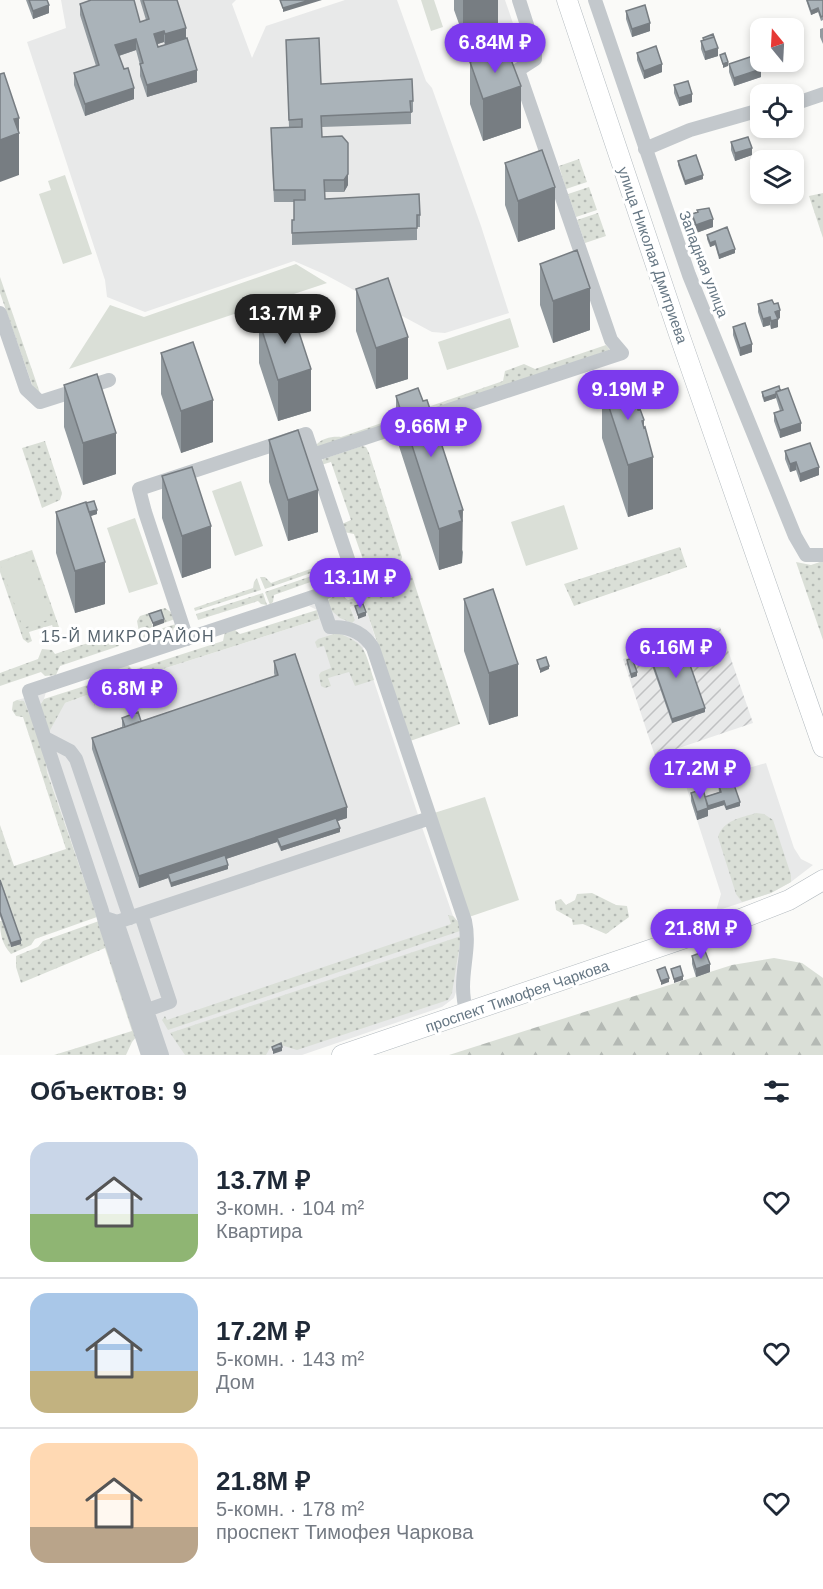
<!DOCTYPE html>
<html lang="ru">
<head>
<meta charset="utf-8">
<style>
  :root { --surface:#fff; --page:#f6f6f7; --text:#1f2937; --muted:#747a83; --line:#e0e1e3; --accent:#7c3aed }
  body { margin:0; font-family:Arial,sans-serif; background:var(--page); color:var(--text); height:100vh; display:flex; flex-direction:column; font-size:22px; white-space:nowrap }
  * { box-sizing:border-box; margin:0 }
  p { font-size:20px; color:var(--muted) }
  .icon { flex:none; width:33px; height:33px; fill:none; stroke:currentColor; stroke-width:2; stroke-linecap:round; stroke-linejoin:round }
  .map { position:relative; height:1055px; overflow:hidden }
  .details { display:flex; flex-direction:column; background:var(--surface); flex:1 }
  .details>* { flex:none }
  .needle { width:39px; rotate:342deg }
  .buttons { position:absolute; left:750px; top:18px; display:grid; gap:12px }
  .buttons a { display:grid; place-items:center; width:54px; height:54px; border-radius:12px; background:var(--surface); box-shadow:0 3px 9px #0003; font-size:30px }
  .price { position:absolute; translate:-50% -51px; padding:0 14px; border-radius:21px; background:var(--accent); color:#fff; font-size:20px; line-height:39px; filter:drop-shadow(0 2px 3px #0008) }
  .price::after { content:''; position:absolute; left:50%; top:36px; width:18px; height:14px; margin-left:-9px; background:inherit; clip-path:polygon(0 0,100% 0,50% 100%) }
  .price.active { background:#222; color:#fff }
  ul { padding:0; list-style:none }
  li { display:flex; align-items:center; gap:18px; height:150px; padding:0 30px }
  li+li { border-top:2px solid var(--line) }
  li span { display:grid; place-items:center; flex:none; width:168px; height:120px; border-radius:18px; color:#555 }
  li>.icon { margin-inline-start:auto }
  span .icon { width:72px; height:72px; fill:#fffc; stroke-width:1 }
  li b { font-size:26px }
  h2 { display:flex; justify-content:space-between; align-items:center; height:72px; padding:0 30px; font-size:26px }
  .map>svg:first-child { display:block }
  .built { fill:#e8e9e9 }
  .industrial { fill:url(#industrial-furrows) }
  .grass { fill:url(#grass-dots) }
  .forest { fill:url(#forest-firs) }
  .park { fill:#dadfd7 }
  .lines { fill:none; stroke-linecap:round; stroke-linejoin:round }
  .secondary-casing { stroke:#b3babf; stroke-width:21 }
  .street { stroke:#c3c8cc; stroke-width:14 }
  .secondary { stroke:#fff; stroke-width:20 }
  .wall { fill:#929a9f; fill-rule:evenodd }
  .shaded-wall { fill:#777d82 }
  .building { fill:#aab3b9; stroke:#777d82; stroke-width:1.5 }
  .labels { text-anchor:middle; dominant-baseline:central; stroke-width:6; stroke-linejoin:round; paint-order:stroke }
  .street-label { font-size:15px; fill:#657683; stroke:#fff }
  .neighbourhood-label { font-size:16px; letter-spacing:1.5px; fill:#57646e; stroke:#fff }
</style>
</head>
<body>
<div class="map">
<svg width="823" height="1055" viewBox="0 0 823 1055">
  <defs>
    <pattern id="industrial-furrows" width="10" height="10" patternUnits="userSpaceOnUse" patternTransform="scale(1.5)"><rect width="10" height="10" fill="#e8e9e9"/><path d="M-1 1l2-2M0 10L10 0M9 11l2-2" fill="none" stroke="#c0c1c2"/></pattern>
    <pattern id="grass-dots" width="8" height="8" patternUnits="userSpaceOnUse" patternTransform="scale(1.5)"><rect width="8" height="8" fill="#dadfd7"/><path d="M2 2h.1M6 6h.1" fill="none" stroke="#b4b9b4" stroke-width="1.8" stroke-linecap="round"/></pattern>
    <pattern id="forest-firs" width="22" height="20" patternUnits="userSpaceOnUse" patternTransform="scale(1.5)"><rect width="22" height="20" fill="#dadfd7"/><path d="M5 1l3.5 6h-7zM16 11l3.5 6h-7z" fill="#b4b9b4"/></pattern>
  </defs>
  <rect width="100%" height="100%" fill="#fafaf8"/>
  <path class="built" d="M61,0h175l-4,4 20,54 14,-32 79,-26h52l29,81 6,7 49,138 28,87 -64,20 -13,-1 -108,-58 -30,-13 -149,51 -38,-15 -2,-17 -78,-238 39,-14z
    M490,0h15l11,32 -49,16 -4,-13 35,-12z
    M330,599l-4,8 29,13 -5,-13 14,-4 11,34 -12,11 60,182 30,86 6,7 3,14 -5,52 -3,9 -12,9 -140,48h-158l-97,-284 -2,-19 -24,-52h-4l29,-8 -2,7 -4,6 25,-2 22,-8 8,4v6l8,-10 22,-14 194,-62 -2,-9 -8,-4z
    M766,763l28,85 7,11 12,6 -22,17 -20,11 -55,18 5,-17 -35,-108z"/>
  <path class="industrial" d="M720,627l33,96 -98,33 -32,-97z"/>
  <path class="grass" d="M579,159l8,23 -21,7 -7,-23z
    M589,187l8,23 -21,7 -8,-23z
    M823,193v45l-14,-42z
    M598,213l8,23 -21,7 -8,-23z
    M0,277l41,119 -6,-3 -35,-100z
    M606,345l4,5 -294,100v-5c6,-7 17,-9 25,-8l162,-56 2,-10 19,-7 11,5z
    M45,441l17,52 -2,7 -18,8 -20,-60z
    M362,446l4,1 3,6 33,104 -1,4 -32,11 -2,-1 -13,-37 -10,-2 -2,-8 9,-4 -20,-58 -10,3 2,-6z
    M680,547l7,20 -113,39 -10,-22z
    M32,550l27,77 -4,5 -3,-7 -23,7 3,9 -4,2 -5,-4 -23,-67v-11z
    M823,561v79l-27,-78 15,3z
    M330,562l1,4 -66,23 -5,-12h5l6,6z
    M332,569l1,5 -59,21 -1,7 -3,3 -5,-13z
    M405,571l7,5 48,148 -50,17 -46,-138 -14,4 5,13 -3,3 -12,-5 -14,-12c3,-7 6,-11 14,-12l8,6 25,-7 -3,-10z
    M257,578l4,12 -66,21 -1,-3 59,-20 1,-6z
    M263,593l4,12 -6,-1 -3,-3 -60,19 -2,-6z
    M165,608l7,5 3,6 -11,4 -3,-8 -11,3 3,9 -14,5 -2,-11 3,-5z
    M317,610l2,9 -194,62 -22,14 -9,11 1,-7 -8,-4 -22,8 -16,29 -9,-27 4,-6 72,-23 2,-8 9,-4 6,6 90,-29 2,-10 10,-1 5,4z
    M176,624l1,6c-6,11 -24,17 -34,11l-2,-6z
    M337,633c30,10 28,19 37,47l-19,6 -6,-14 -21,6 3,8 -6,2 -4,-2 -2,-11 2,-3 10,-4 -7,-22 -7,2 -2,-6 3,-3z
    M115,634l4,12 -59,20 -4,9 -11,1 -4,-4 -41,14v-13l38,-14 4,-10 10,1 3,4z
    M17,700l7,1 21,51 2,20 50,145 -62,22 -4,6 -20,9c-9,-10 -11,-20 -11,-33h2l9,26 -11,-63v-59l14,41 52,-17 -43,-132 -7,-1 -4,-6 1,-8z
    M756,813l8,1 9,6 18,55v7l-20,11 -29,9 -6,-8 -18,-57c5,-17 23,-19 38,-24z
    M592,893l24,12 11,1 2,11 -23,17 -23,-10 -10,1 -1,-6 -16,-9 -1,-9 6,-2 5,6 9,-5 2,-6z
    M448,915l5,1 6,7 1,8 -292,99 -6,-10 3,-4 2,4 284,-96z
    M99,921l38,115 -5,6 -6,13h-72l78,-24 -27,-83 -84,35 -5,-16v-11l22,-9 5,-6z
    M461,936l-9,57 -4,7 -151,50 -16,-5 -11,3 -4,7h-81l-15,-22z"/>
  <path class="forest" d="M774,958l28,5 21,15v77h-374l283,-90z"/>
  <path class="park" d="M421,0h13l9,27 -12,4z
    M65,175l27,79 -29,10 -24,-70 12,-4 -3,-9z
    M296,264l31,19 -258,86 41,-64 34,12z
    M510,318l9,29 -72,23 -9,-28z
    M241,481l22,65 -28,10 -23,-65z
    M564,505l14,44 -52,17 -15,-44z
    M135,518l23,66 -29,9 -22,-65z
    M29,553l22,66 -28,9 -23,-65z
    M485,797l34,103 -50,17 -35,-104z"/>
  <g class="lines">
    <defs>
      <path id="secondary" d="M567,0l112,334 144,413
        M342,1055l396,-135 51,-20 34,-20"/>
    </defs>
    <use href="#secondary" class="secondary-casing"/>
    <path class="street" d="M595,0l94,275 106,261 11,19h17
      M794,104l29,-10
      M645,149l45,-19 70,-20
      M0,313l26,76 14,13 69,-22
      M313,455l309,-102 -11,-13 -93,-270 17,-11v-9l-16,-50
      M319,595l11,32c18,-1 33,4 43,21l92,273c7,32 -9,58 2,92
      M45,738l25,13 6,8 54,159
      M141,915l29,87 -23,8
      M105,918l12,4 313,-104
      M117,922l45,133
      M148,1055l-42,-129 -4,-15 -73,-220 290,-96 31,-13 3,-8 -47,-140 -167,55 6,23 42,127"/>
    <use href="#secondary" class="secondary"/>
  </g>
  <path class="wall" d="M26,0h21l2,13 -16,6z
    M140,0h37l20,82 -50,15 -7,-21v-11l-4,-15 -17,6 15,43 -49,17 -11,-31v-12l22,-7 -16,-51v-11l60,18 6,-2zM164,42l1,3 -7,2v-3z
    M454,0h44v23l-35,12 -9,-25z
    M806,0h17v20l-2,1 -3,-9 -7,3z
    M626,11l24,20 -18,6 -6,-18z
    M823,28v16l-3,-7v-8z
    M703,38l15,18 -13,4 -4,-11v-8h2z
    M286,40l35,44 92,17v11l-2,1v11l-89,3v10l26,48 -4,7h-19v7l95,16v12h-3v13l-125,5v-25h2v-18h-20l-3,-62v-12l18,-1z
    M637,53l25,19 -18,7 -7,-19z
    M470,62l51,66 -38,13 -13,-37z
    M729,64l32,13 -27,9 -5,-14z
    M674,85l18,17 -13,4 -5,-13z
    M731,142l21,13 -17,6 -4,-11z
    M678,161l25,18 -18,6 -7,-20z
    M505,163l50,66 -37,13 -13,-37z
    M697,212l16,15 -17,6 -4,-12v-7z
    M707,235l28,18 -16,6 -4,-14 -5,2 -3,-8z
    M540,264l50,66 -37,13 -13,-38z
    M356,289l52,90 -32,10 -20,-58z
    M758,304l22,14 -2,1v8l-7,2 -1,-4 -7,2 -5,-15z
    M259,321l52,90 -33,10 -19,-58z
    M733,327l19,25 -12,4 -7,-21z
    M161,353l52,89 -32,11 -20,-59z
    M64,385l52,89 -33,11 -19,-58z
    M602,386l36,24 6,18 9,81 -25,8 -26,-79z
    M780,390l21,41 -21,7 -6,-17v-8l6,-2 -4,-13 -12,4 -2,-6v-4z
    M396,396l67,156 -1,11 -23,7 -43,-133z
    M269,440l49,92 -30,9 -19,-59z
    M785,451l34,24 -19,7 -4,-12 -6,2 -5,-13z
    M162,476l49,92 -29,10 -20,-60z
    M86,503l11,11 -7,2 15,88 -30,9 -19,-60v-41z
    M464,599l54,117 -29,9 -25,-74z
    M648,650l57,62 -33,11 -24,-69z
    M627,660l10,16 -6,2 -4,-14z
    M274,661l73,157 -10,3 3,11 -59,19 -4,-9 -51,17 2,10 -57,18 -3,-9 -29,10 -47,-139v-11l30,-11v-9l19,3 134,-44 -1,-4z
    M718,783l22,23 -14,4 -2,-5 -16,5v6l-11,4 -6,-19v-8l14,4 14,-5z
    M0,880l21,64 -10,3 -11,-31z
    M692,956l18,16 -14,5 -4,-13z"/>
  <path class="shaded-wall" d="M310,0h12l-39,12v-4z
    M463,0h35v23l-35,12z
    M49,5v8l-16,6v-8z
    M818,8v4l-7,3v-4z
    M650,23v8l-18,6v-8z
    M186,28v11l-21,7v-12z
    M164,31v11l-10,3v-11z
    M136,39v11l-21,7v-12z
    M718,48v8l-13,4v-8z
    M728,62v4l-5,2v-4z
    M662,64v8l-18,7v-8z
    M761,69v8l-27,9v-8z
    M197,70v12l-50,15v-12z
    M521,86v42l-38,13v-42z
    M134,88v11l-49,17v-12z
    M692,94v8l-13,4v-8z
    M19,118v57l-19,7v-42l14,-21z
    M752,148v7l-17,6v-8z
    M348,174v11l-4,7v-12z
    M703,175v4l-18,6v-4z
    M555,187v42l-37,13v-41z
    M713,219v8l-17,6v-8z
    M715,241v4l-5,2v-4z
    M735,249v4l-16,6v-4z
    M590,288v42l-37,13v-42z
    M780,310v8l-5,2v-8z
    M770,317v8l-7,2v-8z
    M778,319v8l-7,2v-8z
    M408,337v42l-32,10v-41z
    M752,344v8l-12,4v-8z
    M311,369v42l-33,10v-41z
    M776,394v4l-12,4v-4z
    M213,400v42l-32,11v-42z
    M644,420v40l9,-3v52l-25,8v-52l14,-44z
    M801,423v8l-21,7v-8z
    M116,433v41l-33,11v-42z
    M796,462v8l-6,2v-8z
    M819,467v8l-19,7v-8z
    M318,490v42l-30,9v-41z
    M97,510v4l-9,3v-4z
    M463,510l-1,53 -23,7v-41l20,-18z
    M211,526v42l-29,10v-42z
    M105,562v42l-30,9v-42z
    M366,612v4l-8,3v-4z
    M164,619v4l-11,4v-4z
    M518,664v52l-29,9v-52z
    M549,666v3l-9,4v-4z
    M637,672v4l-6,2v-4z
    M705,708v4l-33,11v-4z
    M724,801v4l-16,5v6l-11,4v-8l10,-6z
    M740,802v4l-14,4v-3z
    M347,807v11l-69,23 -1,-3v4l-108,36 -1,-4v4l-29,10v-12z
    M340,828v4l-59,19v-4z
    M228,865v4l-57,18v-4z
    M21,940v4l-10,3v-4z
    M710,964v8l-14,5v-8z
    M683,976v4l-9,3v-4z
    M669,978v4l-8,3v-4z
    M282,1047v4l-9,3v-4z"/>
  <path class="building" d="M29,0h18l2,5 -16,6z
    M91,0h43l6,22 9,-3 -6,-19h34l9,28 -21,6 -1,-3 -10,3 4,13 29,-9 10,32 -50,15 -7,-21 3,-1 -7,-24 -21,6 9,24 4,-1 6,20 -49,16 -11,-31 25,-8 -19,-61z
    M280,0h30l-27,8z
    M807,0h16v16l-2,1 -3,-9 -7,3z
    M645,5l5,18 -18,6 -6,-18z
    M713,34l1,3 -10,3 -1,-2z
    M714,37l4,11 -13,4 -4,-11z
    M319,38l2,46 91,-5 1,22h-3l1,11 -90,4 1,21 20,-1 6,7v31l-4,6h-20l1,19 94,-5 1,21h-3v13l-125,5v-13h2v-20h11v-10h-31l-3,-62 31,-1v-8l-13,1 -3,-80z
    M656,46l6,18 -18,7 -7,-18z
    M507,49l14,37 -38,13 -13,-37z
    M725,53l3,9 -5,2 -3,-9z
    M756,55l5,14 -27,9 -5,-14z
    M4,73l15,45 -5,1 5,14 -19,7v-66z
    M688,81l4,13 -13,4 -5,-13z
    M748,137l4,11 -17,5 -4,-11z
    M542,150l13,37 -37,14 -13,-38z
    M696,155l7,20 -18,6 -7,-20z
    M709,208l4,11 -17,6 -4,-11 6,-2 -1,-2z
    M727,227l8,22 -16,6 -4,-14 -5,2 -3,-8z
    M577,250l13,38 -37,13 -13,-37z
    M388,278l20,59 -32,11 -20,-59z
    M772,300l2,4 4,-1 2,7 -5,2 3,7 -7,2 -1,-4 -7,2 -5,-15z
    M292,311l19,58 -33,11 -19,-59z
    M745,323l7,21 -12,4 -7,-21z
    M193,342l20,58 -32,11 -20,-58z
    M97,374l19,59 -33,10 -19,-58z
    M627,377l2,7 2,-1 7,27 2,-1 4,11 -2,1 2,7 1,-1 8,30 -25,8 -26,-79z
    M779,386l1,4 -4,2v2l-12,4 -2,-6z
    M418,388l5,13 4,-1 36,110 -4,1 3,10 -23,8 -43,-133z
    M788,388l13,35 -21,7 -6,-17 9,-3 -7,-18z
    M298,430l20,60 -30,10 -19,-60z
    M810,443l9,24 -19,7 -4,-12 -6,2 -5,-13z
    M192,467l19,59 -29,10 -20,-60z
    M94,501l3,9 -8,2 -3,-9z
    M86,502l19,60 -30,9 -19,-59z
    M493,589l25,75 -29,9 -25,-74z
    M363,604l3,8 -8,3 -3,-9z
    M161,610l3,9 -11,4 -4,-9z
    M681,639l24,69 -33,11 -24,-69z
    M295,654l52,153 -208,69 -47,-138 186,-63 -4,-14z
    M546,657l3,9 -9,3 -3,-9z
    M632,658l5,14 -6,2 -4,-14z
    M138,712l3,9 -16,6 -3,-9z
    M732,779l8,23 -14,5 -2,-6 -16,5 -3,-9 16,-5 -3,-9z
    M703,789l5,19 -11,4 -6,-19z
    M336,818l4,10 -59,19 -4,-9z
    M225,855l3,10 -57,18 -3,-9z
    M0,880l21,60 -10,3 -11,-31z
    M705,951l5,13 -14,5 -4,-13z
    M680,966l3,10 -9,3 -3,-10z
    M665,967l4,11 -8,3 -4,-11z
    M281,1043l1,4 -9,3 -1,-3z"/>
  <g class="labels">
    <g class="street-label">
      <text transform="translate(653 255) rotate(71)">улица Николая Дмитриева</text>
      <text transform="translate(704 264) rotate(69)">Западная улица</text>
      <text transform="translate(517 996) rotate(-19)">проспект Тимофея Чаркова</text>
    </g>
    <g class="neighbourhood-label">
      <text x="128" y="636">15-Й МИКРОРАЙОН</text>
    </g>
  </g>
</svg>
<div class="buttons">
<a><svg class="needle" viewBox="-14 -14 28 28"><path d="M0-13l5 13h-10z" fill="#e53935"/><path d="M0 13l5-13h-10z" fill="#747a83"/></svg></a>
<a><svg class="icon" aria-label="locate" viewBox="0 0 24 24"><circle cx="12" cy="12" r="6"/><path d="M12 2v4M12 18v4M2 12h4M18 12h4"/></svg></a>
<a><svg class="icon" aria-label="layers" viewBox="0 0 24 24"><path d="M12 4l9 5-9 5-9-5zM3 14l9 5 9-5"/></svg></a>
</div>
<b class="price" style="left:495px;top:74px">6.84M ₽</b>
<b class="price active" style="left:285px;top:345px">13.7M ₽</b>
<b class="price" style="left:628px;top:421px">9.19M ₽</b>
<b class="price" style="left:431px;top:458px">9.66M ₽</b>
<b class="price" style="left:360px;top:609px">13.1M ₽</b>
<b class="price" style="left:676px;top:679px">6.16M ₽</b>
<b class="price" style="left:132px;top:720px">6.8M ₽</b>
<b class="price" style="left:700px;top:800px">17.2M ₽</b>
<b class="price" style="left:701px;top:960px">21.8M ₽</b>
</div>
<section class="details">
<h2>Объектов: 9<svg class="icon" aria-label="filters" viewBox="0 0 24 24"><path d="M4 7h16M4 17h16"/><circle cx="9" cy="7" r="2"/><circle cx="15" cy="17" r="2"/></svg></h2>
<ul>
<li><span style="background:linear-gradient(#c9d6e8 60%,#8fb573 0)"><svg class="icon" aria-label="home" viewBox="0 0 24 24"><path d="M3 11l9-7 9 7M6 9v11h12V9"/></svg></span><div><b>13.7M ₽</b><p>3-комн. · 104 m²</p><p>Квартира</p></div><svg class="icon" aria-label="heart" viewBox="0 0 24 24"><path d="M12 20l-8-8c-3-5 5-10 8-4 3-6 11-1 8 4z"/></svg></li>
<li><span style="background:linear-gradient(#a9c7e8 65%,#c2b280 0)"><svg class="icon" aria-label="home" viewBox="0 0 24 24"><path d="M3 11l9-7 9 7M6 9v11h12V9"/></svg></span><div><b>17.2M ₽</b><p>5-комн. · 143 m²</p><p>Дом</p></div><svg class="icon" aria-label="heart" viewBox="0 0 24 24"><path d="M12 20l-8-8c-3-5 5-10 8-4 3-6 11-1 8 4z"/></svg></li>
<li><span style="background:linear-gradient(#ffd9b3 70%,#b9a48a 0)"><svg class="icon" aria-label="home" viewBox="0 0 24 24"><path d="M3 11l9-7 9 7M6 9v11h12V9"/></svg></span><div><b>21.8M ₽</b><p>5-комн. · 178 m²</p><p>проспект Тимофея Чаркова</p></div><svg class="icon" aria-label="heart" viewBox="0 0 24 24"><path d="M12 20l-8-8c-3-5 5-10 8-4 3-6 11-1 8 4z"/></svg></li>
</ul>
</section>
</body>
</html>
